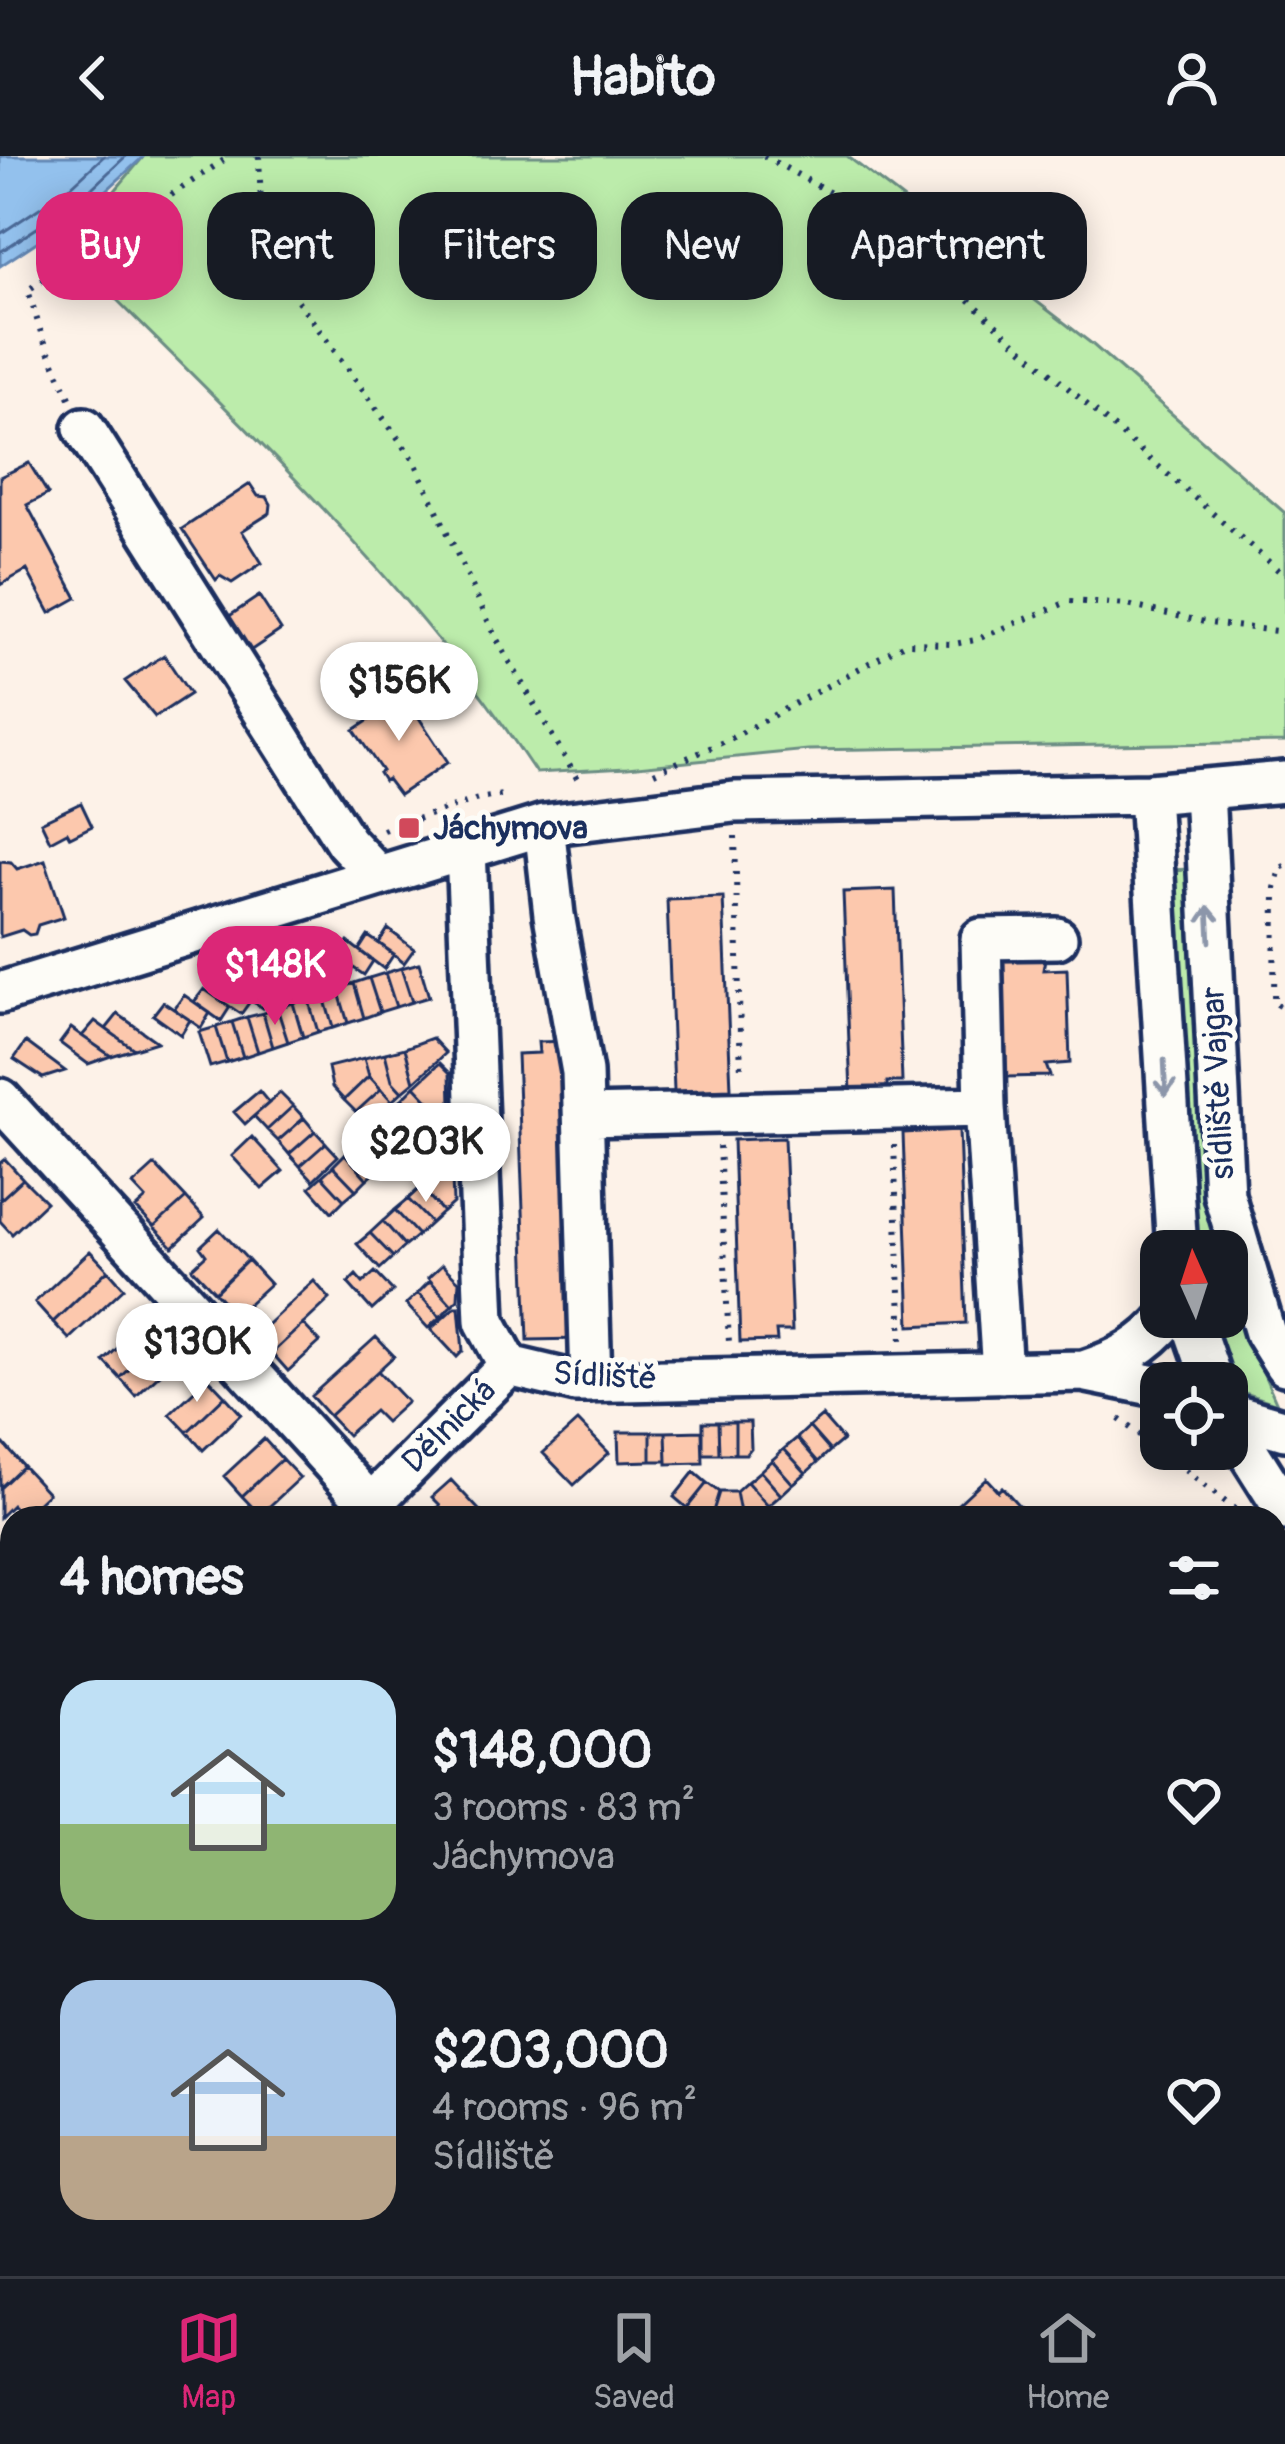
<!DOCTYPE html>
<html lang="en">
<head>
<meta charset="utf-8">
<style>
  :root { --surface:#171b24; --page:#242831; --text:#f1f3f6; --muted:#9ea1a6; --line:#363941; --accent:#db2777 }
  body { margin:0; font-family:Pangolin,sans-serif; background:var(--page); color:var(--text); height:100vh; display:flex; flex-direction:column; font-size:45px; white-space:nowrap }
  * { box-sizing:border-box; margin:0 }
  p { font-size:39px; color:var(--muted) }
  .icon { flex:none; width:66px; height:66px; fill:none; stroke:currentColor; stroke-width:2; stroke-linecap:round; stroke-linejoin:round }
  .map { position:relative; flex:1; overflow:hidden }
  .panel { position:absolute; left:0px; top:1350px; width:1287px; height:771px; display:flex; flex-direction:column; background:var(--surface); border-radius:36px 36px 0 0; box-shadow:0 6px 30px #0003 }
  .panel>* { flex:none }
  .top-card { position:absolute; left:36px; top:36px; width:1215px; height:108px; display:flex; gap:24px }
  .needle { width:78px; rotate:357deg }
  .tools { position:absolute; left:1140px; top:1074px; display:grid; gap:24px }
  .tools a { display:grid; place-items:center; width:108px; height:108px; border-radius:24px; background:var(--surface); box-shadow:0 6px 30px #0003; font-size:60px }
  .price { position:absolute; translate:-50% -102px; padding:0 27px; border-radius:42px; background:#fff; color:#222; font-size:39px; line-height:78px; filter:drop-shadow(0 3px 6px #0008) }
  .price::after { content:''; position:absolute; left:50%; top:72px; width:36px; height:27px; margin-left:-18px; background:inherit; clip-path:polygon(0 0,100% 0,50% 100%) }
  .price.selected { background:var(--accent); color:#fff }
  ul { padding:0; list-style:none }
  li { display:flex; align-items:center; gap:36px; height:300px; padding:0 60px }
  li span { display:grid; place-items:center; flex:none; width:336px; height:240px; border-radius:36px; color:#555 }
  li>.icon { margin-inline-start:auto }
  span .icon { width:144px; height:144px; fill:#fffc; stroke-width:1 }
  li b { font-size:51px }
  h2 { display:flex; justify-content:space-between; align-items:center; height:144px; padding:0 60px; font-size:51px }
  .tag { padding:0 42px; border-radius:36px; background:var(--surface); box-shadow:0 6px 30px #0003; font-size:42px; line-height:108px }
  .tag.selected { background:var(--accent); color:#fff }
  header { display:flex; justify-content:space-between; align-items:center; height:156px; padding:0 60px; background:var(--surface); font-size:54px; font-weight:800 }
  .dock { display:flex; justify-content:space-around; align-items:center; height:168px; border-top:3px solid var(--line); background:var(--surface); font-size:33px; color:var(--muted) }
  .dock a { display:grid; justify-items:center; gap:6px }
  .dock .selected { color:var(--accent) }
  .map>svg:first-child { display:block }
  .green { fill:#bcecab; stroke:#6c8e84; stroke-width:3 }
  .water { fill:#93c1ed; stroke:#6387b4; stroke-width:3 }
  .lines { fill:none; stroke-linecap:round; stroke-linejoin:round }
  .shore { stroke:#4b6997; stroke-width:3 }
  .building { fill:#fcc8ad; stroke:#1b2f5e; stroke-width:3 }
  .minor-casing { stroke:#1b2f5e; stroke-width:48 }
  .path { stroke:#1b2f5e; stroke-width:6; stroke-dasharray:3 9; stroke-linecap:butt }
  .minor { stroke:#fdfcf7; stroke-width:39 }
  .oneway { stroke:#8c96aa }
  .poi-dot { fill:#d1495b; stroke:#fdfcf7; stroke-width:4.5 }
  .labels { text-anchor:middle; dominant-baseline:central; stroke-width:10; stroke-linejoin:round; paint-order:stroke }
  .poi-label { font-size:33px; font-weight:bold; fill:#1b2f5e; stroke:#fdfcf7; text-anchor:start }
  .street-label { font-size:33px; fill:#1b2f5e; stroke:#fdfcf7 }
</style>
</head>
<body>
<header><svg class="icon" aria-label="back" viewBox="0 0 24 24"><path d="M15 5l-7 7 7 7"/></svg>Habito<svg class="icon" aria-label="person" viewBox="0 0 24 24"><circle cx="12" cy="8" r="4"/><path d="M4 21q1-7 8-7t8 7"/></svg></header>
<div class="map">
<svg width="1285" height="2120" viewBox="0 0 1285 2120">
  <rect width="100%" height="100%" fill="#fdf2e8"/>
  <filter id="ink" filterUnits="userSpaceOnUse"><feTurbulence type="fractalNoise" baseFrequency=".00833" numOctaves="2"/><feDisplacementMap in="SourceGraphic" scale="24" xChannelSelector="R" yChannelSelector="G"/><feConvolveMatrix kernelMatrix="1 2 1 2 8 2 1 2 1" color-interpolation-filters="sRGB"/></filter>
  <g filter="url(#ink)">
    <path class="green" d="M144,0h703l245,188 193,169v229l-477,8 -181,18 -91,5c-129,-197 -305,-358 -470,-524z
      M1188,713l12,275 15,107h-24l-20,-381z
      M1227,1135l50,113 -44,-15 -25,-72h19z"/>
    <path class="water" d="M0,0h144l-60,55 -84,55z"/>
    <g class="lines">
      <path class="shore" d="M0,78l67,-44 37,-34
        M0,96l77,-50 49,-46"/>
    </g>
    <path class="building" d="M29,307l19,31 -21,11 50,93 -27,15 -23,-43 -27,15v-108z
      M250,328l8,12 9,1 4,7 -1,9 -28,18 20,32 -30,20 -12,-7 -4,4 -34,-51z
      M259,440l22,34 -37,25 -22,-34z
      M164,499l26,39 -35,23 -30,-36z
      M404,539l44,67 -49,33 -12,-16 -3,2 -5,-8 3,-2 -28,-41 15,-10 -10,-15 13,-9 10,15z
      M81,647l11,23 -22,11 -3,-5 -17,9 -9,-19z
      M45,704l19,57 -26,8 -3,9 -6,1 -7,-5 -22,7v-76l11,1 6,7z
      M895,734l7,192h-15v10l-36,1 -8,-201z
      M723,741l8,192 -57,2 -7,-192z
      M388,773l26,20 -10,14 -25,-20z
      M368,780l26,18 -10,15 -25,-19z
      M348,786l25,19 -9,14 -27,-18z
      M327,794l26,18 -9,14 -27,-19z
      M307,799l26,19 -10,14 -26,-18z
      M1000,803h45l-2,11 24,-1 3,94 -24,2 4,11 -46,1 -1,-116z
      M287,806l25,18 -9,15 -27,-19z
      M419,807l10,34 -17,5 -11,-34z
      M401,812l11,34 -16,5 -11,-34z
      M266,813l26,18 -10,15 -26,-19z
      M385,817l11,34 -16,5 -11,-34z
      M245,820l26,18 -9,14 -27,-19z
      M369,822l11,34 -16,6 -10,-35z
      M225,826l26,18 -10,14 -27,-18z
      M354,827l10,35 -16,5 -10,-34z
      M204,833l26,18 -9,14 -27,-19z
      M338,833l10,34 -15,5 -10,-35z
      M323,837l10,35 -15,4 -10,-34z
      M184,839l26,18 -9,15 -27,-19z
      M308,842l10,34 -15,5 -10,-34z
      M163,846l27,18 -9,15 -28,-20z
      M293,847l10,34 -15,5 -11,-34z
      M277,852l11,34 -15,5 -10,-34z
      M263,857l10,34 -15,5 -11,-35z
      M118,858l39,28 -23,7 -28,-20z
      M247,861l11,35 -15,5 -11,-35z
      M95,865l11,8 28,20 -23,7 -29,-20z
      M232,866l11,35 -16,5 -11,-35z
      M216,871l11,35 -17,5 -11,-35z
      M71,872l11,8 29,20 -23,8 -28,-21z
      M432,882l14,15 -32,29 -9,-34z
      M569,885l11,298 -52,1 -11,-286 22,-1 -1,-11z
      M26,886l39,29 -22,7 -29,-19z
      M405,892l9,34 -12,10 -10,-11 -7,-28z
      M385,897l7,28 10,11 -10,9 -23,-25 -5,-18z
      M364,902l5,18 -25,24 -12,-13 -4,-20z
      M440,907l10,10 1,30 -11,10 -25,-27z
      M369,920l12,13 -25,23 -12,-12z
      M415,930l25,27 -13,12 -24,-27z
      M381,933l11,12 -25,23 -11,-12z
      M259,935l10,12 -24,21 -11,-12z
      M280,937l13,13 -26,24 -13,-14z
      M403,942l24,27 -12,10 -24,-27z
      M293,950l11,12 -26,23 -11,-11z
      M391,952l24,27 -11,11 -25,-27z
      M304,962l11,13 -26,23 -11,-13z
      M379,963l25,27 -12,11 -24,-27z
      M368,974l24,27 -13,11 -24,-27z
      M959,974l7,193 -56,3 -7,-193z
      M315,975l11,12 -26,23 -11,-12z
      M252,981l31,34 -21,18 -30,-33z
      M784,982l8,193h-16l1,10 -37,1 -7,-202z
      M326,987l12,13 -25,24 -13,-14z
      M357,988l22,24 -12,11 -22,-25z
      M345,998l22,25 -11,11 -23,-24z
      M5,1003l18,20 -23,21v-37z
      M155,1009l31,33 -32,29 -18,-19 10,-9 -13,-14z
      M333,1010l23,24 -12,10 -22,-24z
      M442,1012l10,11 1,24 -10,9 -22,-25z
      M322,1020l22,24 -12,12 -22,-25z
      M23,1023l23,23 -34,32 -12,-13v-21z
      M421,1031l22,25 -12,11 -23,-24z
      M186,1042l18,20 -31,29 -19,-20z
      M408,1043l23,24 -13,12 -23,-25z
      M395,1054l23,25 -13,11 -22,-25z
      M383,1065l22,25 -12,11 -23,-24z
      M219,1073l29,31 -33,32 -23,-24 14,-13 -6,-8z
      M370,1077l23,24 -13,12 -23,-25z
      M90,1095l18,19 -55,52 -18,-20z
      M248,1104l22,24 -34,31 -21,-23z
      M442,1109l17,16 -1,18 -6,6 -24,-27z
      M108,1114l16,18 -55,51 -16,-17z
      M375,1116l18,19 -21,19 -24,-27 8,-8 7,8z
      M314,1125l16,18 -58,54 -17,-17z
      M430,1125l22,24 -12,12 -22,-24z
      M418,1137l22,24 -12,11 -22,-24z
      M455,1151h4l4,44 -6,6 -26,-28z
      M151,1160l16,18 -47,44 -16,-17z
      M303,1168l17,18 -32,29 -16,-18z
      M167,1178l17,18 -48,44 -16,-18z
      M376,1181l18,19 -65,60 -18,-20z
      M378,1215l29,31 -22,20 -11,-11 -27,24 -18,-19z
      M208,1222l17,18 -38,36 -17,-18z
      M225,1240l16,18 -38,36 -16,-18z
      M822,1260l21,24 -13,11 -21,-24z
      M578,1265l31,32 -35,32 -31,-32z
      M703,1266h15l1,32h-16z
      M718,1266h17v32h-16z
      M735,1266h15l1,26 -5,6h-11z
      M809,1271l21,24 -12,11 -21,-24z
      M702,1275l1,32 -36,1 -1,-32z
      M618,1276h33v29l-32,1z
      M651,1276h15l1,29h-16z
      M797,1282l21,24 -12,11 -22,-24z
      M264,1283l18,20 -40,37 -18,-20z
      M4,1288l19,22 -23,22v-40z
      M784,1293l22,24 -13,11 -21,-24z
      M282,1303l18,19 -40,37 -18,-19z
      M772,1304l21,24 -12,11 -21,-24z
      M23,1310l25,27 -25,23 -11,-11 -12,12v-29z
      M760,1315l21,24 -13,11 -21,-24z
      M694,1316l13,11 -20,25 -13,-11z
      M986,1322l12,13 4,-4 28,31h-87z
      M451,1324l29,31 -7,7h-47l14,-13 -8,-8z
      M747,1326l21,24 -14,12h-13l-5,-26z
      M707,1327l12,9 -8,26h-11l-13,-10z
      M719,1336h17l5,26h-30z
      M12,1522v29l-12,11v-30z
      M0,1625l12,13v10l-12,11z
      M1275,1629l10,11v21l-10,9z
      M1285,1672v89l-10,-11v-69z
      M1275,1890l10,11v119l-10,9z
      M12,1907v49l-12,-13v-25z
      M0,1943l12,13v29l-12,12z
      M12,2092v17h64l-11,11h-65v-16z
      M523,2109h142l10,11h-142z
      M1022,2109h138l10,11h-138z"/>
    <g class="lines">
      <defs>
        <path id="minor" d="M84,272l262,414 31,33
          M1204,634l20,405 41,138 20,32
          M1149,638l28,457
          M544,669l10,90 28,157 9,310
          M466,693l19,472 24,45 67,16 506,-11 79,16
          M0,837l544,-168 190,-23 415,-8 136,-12
          M0,943l371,406
          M584,960l401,-9
          M1190,1161l23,66
          M1084,1215c36,-12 61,-25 85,-54
          M1002,1217l-17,-266 -4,-168 76,-1
          M1227,1257l58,17
          M1227,1262l58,92
          M357,1362l152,-152
          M0,1425l12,12"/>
      </defs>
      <use href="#minor" class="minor-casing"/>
      <path class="path" d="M259,0l4,97 151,207 81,176 84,146
        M764,0l124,69 127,117 270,234
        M70,242l-28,-62 -14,-46 202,-134
        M654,617l76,-34 176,-96 48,1 21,-4 95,-39 57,4 82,18 76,9
        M383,674l95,-31 31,-5
        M735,680l6,239
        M1285,710l-5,2 -5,20 -1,115 11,6
        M894,989l8,197
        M719,990l10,197
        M1119,1263l122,95"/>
      <use href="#minor" class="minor"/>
    </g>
    <defs><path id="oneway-shaft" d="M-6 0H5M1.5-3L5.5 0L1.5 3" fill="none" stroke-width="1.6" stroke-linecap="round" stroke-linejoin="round" transform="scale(3)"/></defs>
    <g class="oneway">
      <use href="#oneway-shaft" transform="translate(1209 768) rotate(-93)"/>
      <use href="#oneway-shaft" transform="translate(1165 922) rotate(87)"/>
    </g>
  </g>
  <rect class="poi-dot" x="397" y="660" width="24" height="24" rx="6"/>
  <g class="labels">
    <g class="poi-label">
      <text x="433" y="672">Jáchymova</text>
    </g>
    <g class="street-label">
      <text transform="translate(1218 927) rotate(-93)">sídliště Vajgar</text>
      <text transform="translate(605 1220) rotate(3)">Sídliště</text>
      <text transform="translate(449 1270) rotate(-45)">Dělnická</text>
    </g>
  </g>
</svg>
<div class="tools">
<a><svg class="needle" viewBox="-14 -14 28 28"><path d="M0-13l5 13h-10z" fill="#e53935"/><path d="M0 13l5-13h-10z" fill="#9ea1a6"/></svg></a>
<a><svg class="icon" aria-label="locate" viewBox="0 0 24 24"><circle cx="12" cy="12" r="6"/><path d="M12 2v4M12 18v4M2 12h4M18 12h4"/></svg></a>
</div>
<b class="price" style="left:399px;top:588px">$156K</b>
<b class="price selected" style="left:275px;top:872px">$148K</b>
<b class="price" style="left:426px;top:1049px">$203K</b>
<b class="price" style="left:197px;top:1249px">$130K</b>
<div class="top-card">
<a class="tag selected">Buy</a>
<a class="tag">Rent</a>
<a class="tag">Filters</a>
<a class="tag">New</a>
<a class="tag">Apartment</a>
</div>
<section class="panel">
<h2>4 homes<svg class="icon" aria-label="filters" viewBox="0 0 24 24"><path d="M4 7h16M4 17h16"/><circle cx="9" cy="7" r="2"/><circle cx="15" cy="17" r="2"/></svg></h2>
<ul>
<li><span style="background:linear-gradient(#bfe0f5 60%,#8fb573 0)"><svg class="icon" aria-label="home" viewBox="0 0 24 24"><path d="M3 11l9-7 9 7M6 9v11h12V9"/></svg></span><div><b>$148,000</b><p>3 rooms · 83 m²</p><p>Jáchymova</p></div><svg class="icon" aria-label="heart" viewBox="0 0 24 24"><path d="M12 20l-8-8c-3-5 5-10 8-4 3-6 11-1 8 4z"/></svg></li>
<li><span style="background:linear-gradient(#a9c7e8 65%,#b9a48a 0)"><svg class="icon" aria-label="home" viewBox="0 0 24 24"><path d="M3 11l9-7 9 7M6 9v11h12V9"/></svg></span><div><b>$203,000</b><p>4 rooms · 96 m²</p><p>Sídliště</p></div><svg class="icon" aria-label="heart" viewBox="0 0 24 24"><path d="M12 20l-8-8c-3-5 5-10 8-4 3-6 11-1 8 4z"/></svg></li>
</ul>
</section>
</div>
<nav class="dock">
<a class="selected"><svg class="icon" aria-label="map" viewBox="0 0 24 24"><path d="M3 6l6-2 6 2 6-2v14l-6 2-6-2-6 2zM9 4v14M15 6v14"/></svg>Map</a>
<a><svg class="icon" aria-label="saved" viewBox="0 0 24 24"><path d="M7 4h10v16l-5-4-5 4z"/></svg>Saved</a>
<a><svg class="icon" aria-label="home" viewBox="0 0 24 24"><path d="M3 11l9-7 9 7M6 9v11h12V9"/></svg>Home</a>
</nav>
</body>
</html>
